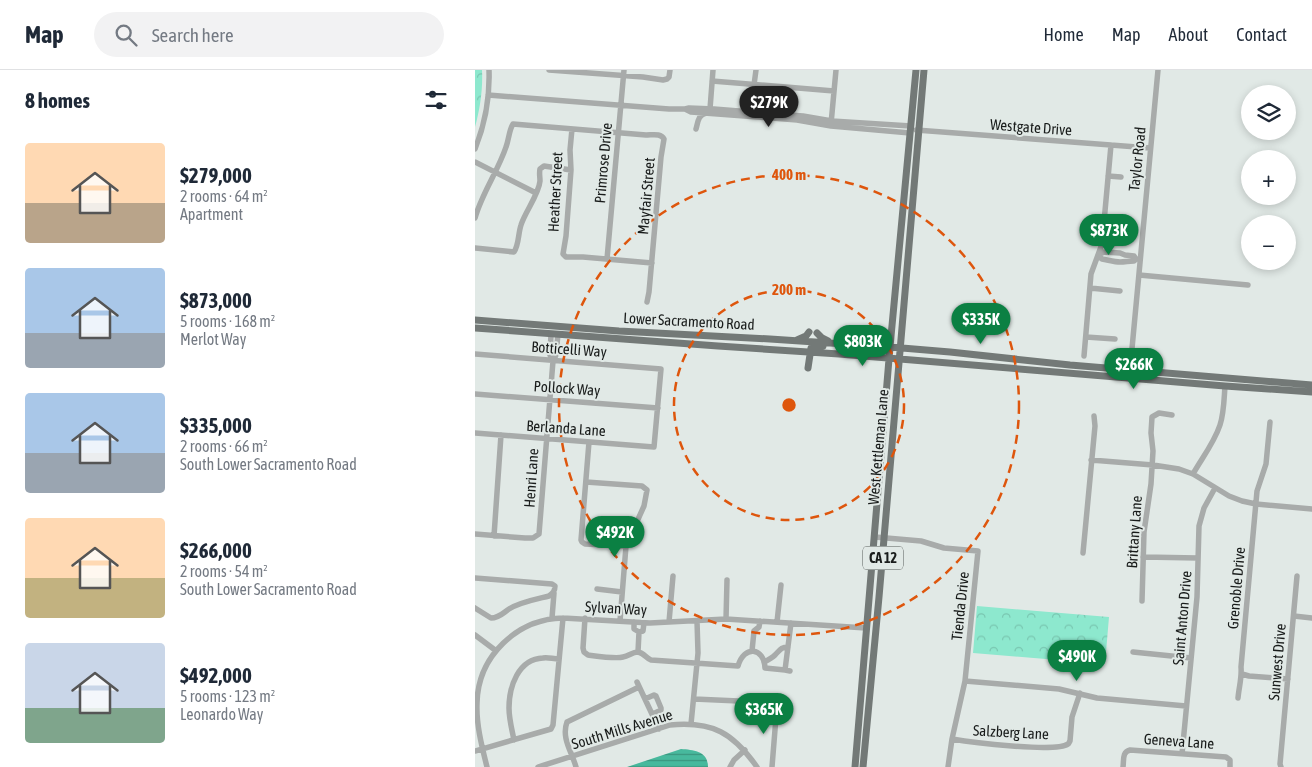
<!DOCTYPE html>
<html lang="en">
<head>
<meta charset="utf-8">
<style>
  :root { --surface:#fff; --page:#f2f2f3; --text:#1f2937; --muted:#747a83; --line:#e0e1e3; --accent:#0b8043 }
  body { margin:0; font-family:"Asap Condensed",sans-serif; background:var(--page); color:var(--text); height:100vh; display:flex; flex-direction:column; font-size:19px; white-space:nowrap }
  * { box-sizing:border-box; margin:0 }
  p { font-size:16px; color:var(--muted) }
  .icon { flex:none; width:28px; height:28px; fill:none; stroke:currentColor; stroke-width:2; stroke-linecap:round; stroke-linejoin:round }
  .map { position:relative; flex:1; overflow:hidden }
  .side { display:flex; flex-direction:column; background:var(--surface); width:475px }
  .side>* { flex:none }
  .buttons { position:absolute; left:766px; top:15px; display:grid; gap:10px }
  .buttons a { display:grid; place-items:center; width:55px; height:55px; border-radius:50%; background:var(--surface); box-shadow:0 2px 8px #0003; font-size:25px }
  .price { position:absolute; translate:-50% -42px; padding:0 11px; border-radius:18px; background:var(--accent); color:#fff; font-size:16px; line-height:32px; filter:drop-shadow(0 1px 2px #0008) }
  .price::after { content:''; position:absolute; left:50%; top:30px; width:15px; height:11px; margin-left:-8px; background:inherit; clip-path:polygon(0 0,100% 0,50% 100%) }
  .price.current { background:#222; color:#fff }
  ul { padding:0; list-style:none }
  li { display:flex; align-items:center; gap:15px; height:125px; padding:0 25px }
  li span { display:grid; place-items:center; flex:none; width:140px; height:100px; border-radius:5px; color:#555 }
  li>.icon { margin-inline-start:auto }
  span .icon { width:60px; height:60px; fill:#fffc; stroke-width:1 }
  li b { font-size:21px }
  h2 { display:flex; justify-content:space-between; align-items:center; height:60px; padding:0 25px; font-size:21px }
  header { display:flex; align-items:center; gap:30px; box-sizing:border-box; height:70px; padding:0 25px; background:var(--surface); border-bottom:1px solid var(--line) }
  header strong { font-size:24px }
  nav { display:flex; gap:28px; margin-inline-start:auto; font-size:18px }
  .search { width:350px; height:45px; background:var(--page); display:flex; align-items:center; gap:12px; box-sizing:border-box; padding:0 18px; border-radius:28px; color:var(--muted); font-size:19px }
  main { display:flex; flex:1; min-height:0 }
  .map>svg:first-child { display:block }
  .park { fill:url(#park-crowns) }
  .water { fill:url(#water-rules) }
  .lines { fill:none; stroke-linecap:round; stroke-linejoin:round }
  .minor { stroke:#a8abaa; stroke-width:5.5 }
  .major { stroke:#737977; stroke-width:7 }
  .ring { fill:none; stroke:#de560d; stroke-width:2.5; stroke-dasharray:9 6 }
  .labels { text-anchor:middle; dominant-baseline:central; stroke-width:4; stroke-linejoin:round; paint-order:stroke }
  .shield { fill:#e1e9e6; stroke:#555a58; stroke-width:1 }
  .shield-label { font-size:14px; font-weight:bold; fill:#191c1b }
  .street-label { font-size:15px; fill:#191c1b; stroke:#e1e9e6 }
  .centre { fill:#de560d; stroke:#e1e9e6; stroke-width:2.5 }
  .ring-label { font-size:15px; text-anchor:middle; font-weight:bold; fill:#de560d; stroke:#e1e9e6; stroke-width:4; stroke-linejoin:round; paint-order:stroke }
</style>
</head>
<body>
<header>
<strong>Map</strong>
<div class="search"><svg class="icon" aria-label="search" viewBox="0 0 24 24"><circle cx="10" cy="10" r="6"/><path d="M15 15l6 6"/></svg>Search here</div>
<nav><a>Home</a><a>Map</a><a>About</a><a>Contact</a></nav>
</header>
<main>
<section class="side">
<h2>8 homes<svg class="icon" aria-label="filters" viewBox="0 0 24 24"><path d="M4 7h16M4 17h16"/><circle cx="9" cy="7" r="2"/><circle cx="15" cy="17" r="2"/></svg></h2>
<ul>
<li><span style="background:linear-gradient(#ffd9b3 60%,#b9a48a 0)"><svg class="icon" aria-label="home" viewBox="0 0 24 24"><path d="M3 11l9-7 9 7M6 9v11h12V9"/></svg></span><div><b>$279,000</b><p>2 rooms · 64 m²</p><p>Apartment</p></div></li>
<li><span style="background:linear-gradient(#a9c7e8 65%,#9aa5b1 0)"><svg class="icon" aria-label="home" viewBox="0 0 24 24"><path d="M3 11l9-7 9 7M6 9v11h12V9"/></svg></span><div><b>$873,000</b><p>5 rooms · 168 m²</p><p>Merlot Way</p></div></li>
<li><span style="background:linear-gradient(#a9c7e8 60%,#9aa5b1 0)"><svg class="icon" aria-label="home" viewBox="0 0 24 24"><path d="M3 11l9-7 9 7M6 9v11h12V9"/></svg></span><div><b>$335,000</b><p>2 rooms · 66 m²</p><p>South Lower Sacramento Road</p></div></li>
<li><span style="background:linear-gradient(#ffd9b3 60%,#c2b280 0)"><svg class="icon" aria-label="home" viewBox="0 0 24 24"><path d="M3 11l9-7 9 7M6 9v11h12V9"/></svg></span><div><b>$266,000</b><p>2 rooms · 54 m²</p><p>South Lower Sacramento Road</p></div></li>
<li><span style="background:linear-gradient(#c9d6e8 65%,#7fa58c 0)"><svg class="icon" aria-label="home" viewBox="0 0 24 24"><path d="M3 11l9-7 9 7M6 9v11h12V9"/></svg></span><div><b>$492,000</b><p>5 rooms · 123 m²</p><p>Leonardo Way</p></div></li>
</ul>
</section>
<div class="map">
<svg width="837" height="697" viewBox="0 0 837 697">
  <defs>
    <pattern id="park-crowns" width="20" height="18" patternUnits="userSpaceOnUse" patternTransform="scale(1.25)"><rect width="20" height="18" fill="#8de8ce"/><path d="M2 6a3 3 0 1 1 6 0M12 15a3 3 0 1 1 6 0" fill="none" stroke="#79c6b0"/></pattern>
    <pattern id="water-rules" width="6" height="5" patternUnits="userSpaceOnUse" patternTransform="scale(1.25)"><rect width="6" height="5" fill="#47b99d"/><path d="M0 2.5h6" fill="none" stroke="#3a967f"/></pattern>
  </defs>
  <rect width="100%" height="100%" fill="#e1e9e6"/>
  <path class="park" d="M0,0h7c1,19 -2,39 -7,57z
    M502,536l132,11 -4,47 -132,-11z"/>
  <path class="water" d="M206,679c13,1 27,2 27,18h-81z"/>
  <g class="lines">
    <path class="minor" d="M74,0l94,7 20,3 4,-1 2,-2 1,-7
      M237,11l122,10
      M279,15l2,-15
      M13,25l181,14h16l4,-1 25,1 89,7 29,5 79,5
      M210,39l6,3 106,8 34,6 79,7
      M235,39l3,-39
      M356,54l5,-54
      M97,59l-2,21 1,20 -5,66 -3,18 3,3h17l69,6
      M221,59c2,-7 2,-14 10,-16
      M441,60l234,18
      M0,79c10,-25 15,-51 14,-79
      M0,92l61,31
      M633,106l13,1
      M0,148c7,-25 23,-47 31,-71 3,-8 3,-17 7,-23l133,11c7,0 15,-2 18,4l-3,18 -12,135 -2,10
      M629,153l12,1
      M0,178l39,4c5,-7 4,-18 7,-27 4,-13 18,-31 19,-44 0,-4 -1,-8 0,-12l4,-3 27,4
      M629,182l16,1 5,2 9,1 2,3 -2,2c-5,0 -9,1 -14,1 -5,0 -12,-2 -18,-3l-4,-4z
      M132,189l17,-189
      M664,205l109,10
      M615,218l30,3
      M76,264l-1,21 3,6
      M611,267l29,2
      M0,284l186,15 -7,78 -179,-14
      M609,286l7,-82 11,-30 9,-99
      M655,300l28,-300
      M0,324l183,14
      M114,372l-8,98 1,2 3,2 41,2
      M616,390l62,5 26,4 14,5 36,22 13,5 14,3 56,5
      M718,404c9,-16 21,-31 27,-49 4,-12 4,-26 5,-39
      M111,412l56,4 5,4 -3,16 -18,40 -6,75
      M0,464l50,4h8l6,-4 14,-173 3,-6 2,-21
      M19,466l7,-101
      M400,467l46,4 23,7 34,3 -13,130 -13,58 -4,28
      M608,483l12,-127 -1,-10
      M668,487l55,1
      M0,508l77,6 3,2c0,5 -2,7 -6,10 -12,3 -29,6 -40,13 -6,4 -10,9 -18,9l-16,-10
      M122,519l25,3
      M667,531l2,-69 7,-48 2,-33 -2,-18 1,-16 7,-4 13,2
      M819,546l18,2
      M77,548l2,-25
      M110,548l-2,30 1,4 4,3c8,1 28,4 35,2 6,-1 9,-5 15,-5 6,1 8,6 13,8l87,6c6,-21 26,-19 27,2l20,2 5,1
      M251,549l1,-39
      M159,552v7l5,3 4,-1 1,-8
      M194,552l4,-46
      M302,552l4,-37
      M0,565l20,15
      M277,581l2,-20 5,-4 1,-6
      M163,582l1,-20
      M658,582l58,6
      M289,592c4,-2 8,-4 11,-7 5,-5 6,-8 13,-8
      M310,600l6,-47
      M767,604l7,2 39,3
      M490,611l94,8 38,9 89,8
      M162,612l22,47
      M763,628c1,-11 4,-21 3,-31l16,-176 9,-27 4,-42
      M170,629l9,-4 2,1 5,12v2l-8,4
      M219,629l67,3 26,4
      M216,654l7,-71 -1,-32
      M477,669c17,3 104,14 116,5 1,0 1,-2 2,-3l2,-24 8,-24
      M39,670c-2,-10 -5,-21 -5,-32 0,-21 9,-49 34,-50 5,-1 10,1 16,1
      M0,681l76,-22 2,-4 10,-107
      M707,684l15,-157 2,-71 5,-18 11,-20
      M12,697c-5,-20 -11,-43 -10,-64 1,-47 40,-84 86,-85l87,5 76,-4 140,9
      M63,697l132,-42c43,-4 63,8 87,42
      M101,697c-4,-15 -15,-29 -9,-45l72,-35
      M255,697l4,-7 11,-10
      M297,697l5,-62
      M648,697c1,-7 -1,-15 7,-17l96,7 4,3v7
      M806,697l-1,-3 17,-188"/>
    <path class="major" d="M0,250l144,11 151,8 120,8 60,5 120,13 242,20
      M0,258l243,18 121,8 386,32 87,6
      M342,263l5,5 6,3
      M322,270l9,-4 3,-4
      M333,298l3,-20 3,-2h9
      M380,697l35,-420 26,-277
      M388,697l16,-170 45,-527"/>
  </g>
  <g class="ring">
    <circle cx="314" cy="335" r="115"/>
    <circle cx="314" cy="335" r="230"/>
  </g>
  <g class="labels">
    <rect class="shield" x="388" y="476.5" width="40" height="23" rx="4"/>
    <g class="shield-label">
      <text x="408" y="488">CA 12</text>
    </g>
    <g class="street-label">
      <text transform="translate(556 57) rotate(4)">Westgate Drive</text>
      <text transform="translate(662 89) rotate(-84)">Taylor Road</text>
      <text transform="translate(128 93) rotate(-85)">Primrose Drive</text>
      <text transform="translate(80 122) rotate(-87)">Heather Street</text>
      <text transform="translate(171 126) rotate(-85)">Mayfair Street</text>
      <text transform="translate(214 251) rotate(3)">Lower Sacramento Road</text>
      <text transform="translate(94 279) rotate(4)">Botticelli Way</text>
      <text transform="translate(92 318) rotate(4)">Pollock Way</text>
      <text transform="translate(91 358) rotate(4)">Berlanda Lane</text>
      <text transform="translate(403 377) rotate(-85)">West Kettleman Lane</text>
      <text transform="translate(56 408) rotate(-86)">Henri Lane</text>
      <text transform="translate(659 462) rotate(-86)">Brittany Lane</text>
      <text transform="translate(761 518) rotate(-85)">Grenoble Drive</text>
      <text transform="translate(485 536) rotate(-84)">Tienda Drive</text>
      <text transform="translate(141 538) rotate(3)">Sylvan Way</text>
      <text transform="translate(707 548) rotate(-85)">Saint Anton Drive</text>
      <text transform="translate(802 592) rotate(-85)">Sunwest Drive</text>
      <text transform="translate(147 659) rotate(-17)">South Mills Avenue</text>
      <text transform="translate(536 662) rotate(3)">Salzberg Lane</text>
      <text transform="translate(704 671) rotate(4)">Geneva Lane</text>
    </g>
  </g>
  <circle cx="314" cy="335" r="8" class="centre"/>
  <g class="ring-label">
    <text x="314" y="110">400 m</text>
    <text x="314" y="225">200 m</text>
  </g>
</svg>
<div class="buttons">
<a><svg class="icon" aria-label="layers" viewBox="0 0 24 24"><path d="M12 4l9 5-9 5-9-5zM3 14l9 5 9-5"/></svg></a>
<a>+</a>
<a>−</a>
</div>
<b class="price current" style="left:294px;top:58px">$279K</b>
<b class="price" style="left:634px;top:186px">$873K</b>
<b class="price" style="left:506px;top:275px">$335K</b>
<b class="price" style="left:388px;top:297px">$803K</b>
<b class="price" style="left:659px;top:320px">$266K</b>
<b class="price" style="left:140px;top:488px">$492K</b>
<b class="price" style="left:602px;top:612px">$490K</b>
<b class="price" style="left:289px;top:665px">$365K</b>
</div>
</main>
</body>
</html>
